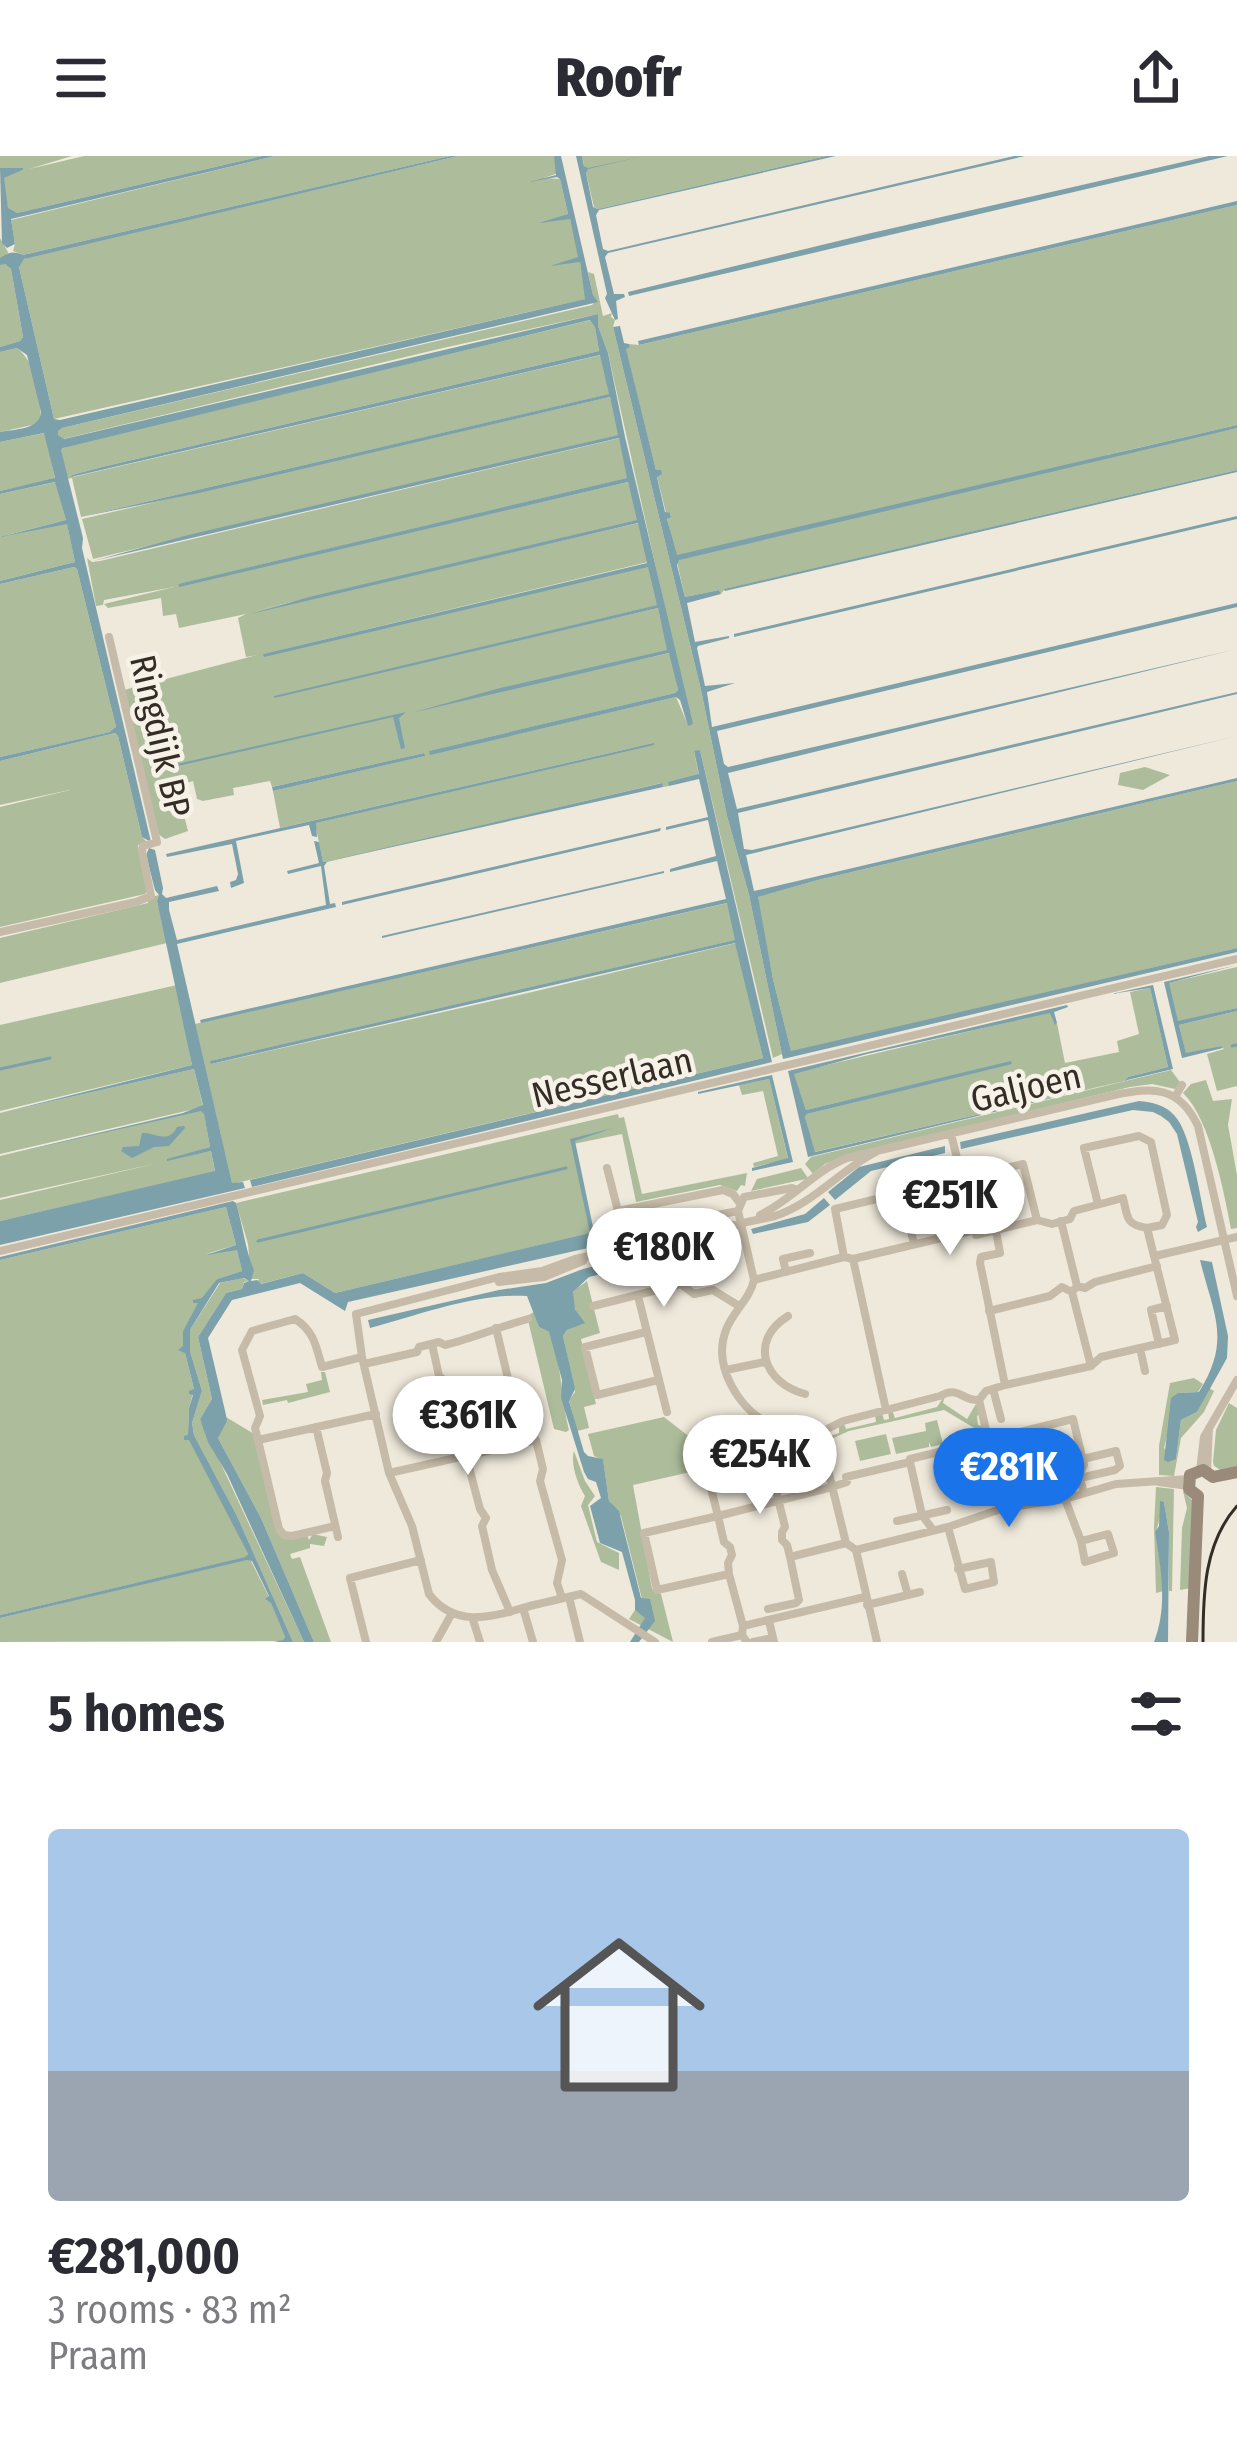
<!DOCTYPE html>
<html lang="en">
<head>
<meta charset="utf-8">
<style>
  :root { --surface:#fff; --page:#f7f7f7; --text:#2b2b33; --muted:#7c7c81; --line:#e1e1e2; --accent:#1a73e8 }
  body { margin:0; font-family:"Fira Sans Condensed",sans-serif; background:var(--page); color:var(--text); height:100vh; display:flex; flex-direction:column; font-size:45px; white-space:nowrap }
  * { box-sizing:border-box; margin:0 }
  p { font-size:39px; color:var(--muted) }
  .icon { flex:none; width:66px; height:66px; fill:none; stroke:currentColor; stroke-width:2; stroke-linecap:round; stroke-linejoin:round }
  .map { position:relative; height:1486px; overflow:hidden }
  .details { display:flex; flex-direction:column; background:var(--surface); flex:1 }
  .details>* { flex:none }
  .price { position:absolute; translate:-50% -102px; padding:0 27px; border-radius:42px; background:#fff; color:#222; font-size:39px; line-height:78px; filter:drop-shadow(0 3px 6px #0008) }
  .price::after { content:''; position:absolute; left:50%; top:72px; width:36px; height:27px; margin-left:-18px; background:inherit; clip-path:polygon(0 0,100% 0,50% 100%) }
  .price.current { background:var(--accent); color:#fff }
  ul { padding:0; list-style:none }
  li { display:grid; align-content:center; gap:24px; height:636px; padding:0 48px }
  li+li { border-top:3px solid var(--line) }
  li span { display:grid; place-items:center; height:372px; border-radius:12px; color:#555 }
  li>.icon { margin-inline-start:auto }
  span .icon { width:216px; height:216px; fill:#fffc; stroke-width:1 }
  li b { font-size:51px }
  h2 { display:flex; justify-content:space-between; align-items:center; height:144px; padding:0 48px; font-size:51px }
  header { display:flex; justify-content:space-between; align-items:center; height:156px; padding:0 48px; background:var(--surface); font-size:54px; font-weight:800 }
  .map>svg:first-child { display:block }
  .green { fill:#adbd9c }
  .water { fill:#7ca1aa }
  .lines { fill:none; stroke-linecap:round; stroke-linejoin:round }
  .stream { stroke:#7ca1aa; stroke-width:3 }
  .street { stroke:#c6bba8; stroke-width:8 }
  .secondary { stroke:#9a8a79; stroke-width:12 }
  .tram { stroke:#342d27; stroke-width:3 }
  .labels { text-anchor:middle; dominant-baseline:central; stroke-width:9; stroke-linejoin:round; paint-order:stroke }
  .street-label { font-size:36px; fill:#342d27; stroke:#f7f2e7 }
</style>
</head>
<body>
<header><svg class="icon" aria-label="menu" viewBox="0 0 24 24"><path d="M4 6h16M4 12h16M4 18h16"/></svg>Roofr<svg class="icon" aria-label="share" viewBox="0 0 24 24"><path d="M12 15V3M7 8l5-5 5 5M5 13v7h14v-7"/></svg></header>
<div class="map">
<svg width="1237" height="1486" viewBox="0 0 1237 1486">
  <rect width="100%" height="100%" fill="#efe9db"/>
  <path class="green" d="M0,0h72l-43,13 55,-13h178l-245,57 -9,-4 -5,-31 20,-8 -1,-2h-22z
    M275,0h175l-427,99 -10,-4 2,-7 -4,-24z
    M458,0h96l4,17 -14,5 16,1 8,35 -9,4 11,1 9,38 -8,3 9,2 6,37 -532,120 -35,-152 2,-6 7,-4z
    M582,0h244l-228,53 -4,-2z
    M1237,49v220l-130,30 130,-27v42l-512,119 -4,5 -2,-4 -34,7 -18,-79 4,-2 -1,-3h-4l-9,-37 3,-6h-4l-31,-122 5,-1 -1,-3 10,1z
    M0,82l8,14 -3,12 6,5 12,68 -3,4 -20,6z
    M588,116l6,2 9,42 9,-3 -1,4 4,3 -2,7 88,363 26,126 22,79 33,159 -9,4 -73,-308 -6,2 5,23 -30,7v4l-6,1 -2,-4 -338,80 -8,-40 339,-80 -374,85 -7,-37 151,-35v-3l-152,34 -2,-6 -37,7 1,7 -31,6 -6,-2 -4,-18 -9,3 3,19 -5,5 6,23 -23,8 -7,-5 -34,-144 133,-35 -11,2 -8,-39 8,-4 -67,14 -3,-14 -13,2 -2,-18 -53,10 -4,-4 70,-17 -70,13 -1,5 -7,1 -9,-48 5,4 8,-1 520,-123 8,40 -449,106 -1,2 450,-104 10,38 -384,91 385,-88 9,39 -384,92 1,2 384,-90 9,39 -384,92 384,-89 10,42 -207,49 209,-46 8,37 -3,3 -245,58v3l246,-57 12,28h3l-83,-372 -10,-27v-12l-155,34 -380,91 -5,-4 -1,-4 5,-3 530,-123 4,-5 -3,-4z
    M591,164l4,6 4,25 -497,116 -30,8 1,2 528,-122 9,39 -529,123 -9,-39 -5,1 -7,-29 7,-4z
    M17,192c19,14 23,48 24,71l-4,5 -37,8v-80z
    M610,241l9,38 -526,124 -11,-40z
    M45,277l10,46 -55,12v-49z
    M56,326l10,38 -63,16 64,-13 8,39 -75,19v-87z
    M74,411l3,2 39,158 -1,4 -115,26v-173z
    M115,577l3,3 24,101 5,5 -9,3 9,46 -2,3 -145,33v-120l74,-18 -74,16v-44z
    M1145,611l25,8 -27,15 -25,-5 2,-12z
    M1237,625v167l-446,104 -18,-73 -16,-82 61,-17z
    M159,739l-2,6 10,42 -167,40v-45l148,-35v-5z
    M728,747l8,37 -525,121v3l317,-71 208,-50 27,115 -531,126 -37,-160z
    M1237,811v41l-59,14 -10,-39z
    M177,829l15,80 -192,46v-86z
    M1150,832l18,79 -40,10 -4,4 -310,71 -9,-35 2,-3 205,-51 -1,-1 -205,48 -13,-37 258,-61 4,12 2,-1 8,40 54,-11 -2,-11 22,-7 -9,-42z
    M1237,855v75l-20,5 -10,-37 17,-5 -3,-3 -35,8 -7,-29z
    M194,913l9,37 -4,2 -199,46v-41z
    M1171,914l9,12 -5,7 -23,-5 -22,3 -285,69 -20,8 -12,10 -8,-10 6,-7z
    M769,923l19,80 -34,8 -1,-4 25,-7 -15,-65 -21,4 -3,-10z
    M1206,924l7,21 19,-2 -4,26 9,50v53l-6,1c-7,-37 -21,-110 -48,-136l8,-9z
    M201,954l3,3 6,34 -43,13 44,-9 4,21 -215,49v-21l158,-37 -158,35v-42z
    M618,958l1,4 5,-1 18,77 105,-21 -2,13 -4,-1 -4,6 -17,-6 -84,17 -14,-68 -49,10 18,89 -256,60 -32,-20 -43,11 -3,-2 2,-3h-8l-3,-35 -12,-41z
    M801,1012l7,10 -2,1 -55,12 6,-12z
    M226,1051l10,38 -30,9 31,-5 5,22 -25,8 -34,52 2,22 9,36 -5,19 -1,27 60,119 -2,3 -246,58v-355z
    M243,1122l6,3 -5,1 -2,7 -16,4 -28,44 14,62 -12,20 104,223h-11l-56,-126 -43,-81 -2,-12 10,-32 -12,-40v-21l30,-47z
    M587,1125l13,52 -19,6 15,65 -12,3 5,21 -12,3 -8,-31 6,-8 -12,-56 4,-6 17,-8c-5,-7 -18,-23 -9,-32 3,-4 8,-5 12,-9z
    M534,1156l5,15 10,5c13,32 12,65 20,98l-3,2 -12,-3 -27,-113z
    M321,1216h4l5,20 -42,11 -1,-3 -24,5 -1,-5 46,-8 -2,-8 16,-4z
    M1194,1222l9,6 -5,8 -20,1 -14,55 12,11 5,-39 16,-8 12,-24 5,3 -10,21 -23,26 -7,38 -15,-1v-29l11,-63z
    M945,1239l-2,8 24,16 9,-15 4,10 -3,2 1,9 4,1v3h-6l-32,-19 -95,21 -20,9 -3,-8 4,4 9,-3v-6l5,-4 2,6 30,-7 -1,-7 7,-2 2,7 5,-1 -1,-8 4,-1 3,8 42,-11z
    M1229,1247l8,5v61l-15,2 -8,-5 -1,-4 3,-32z
    M226,1261l28,17 26,98 27,3 2,5 4,-6 14,3 -3,9 -14,-2v4l-20,6 2,5 8,-2 31,85h-17l-53,-124 -43,-80z
    M664,1261l41,32 -3,7 2,13 -71,16 19,104 9,5 12,48 -44,-23 6,-9 11,8 -4,5 7,4 -28,-111 -12,-15 -6,-41 -9,-4 -6,-22z
    M937,1264l6,24 -12,3 -2,-5v5l-33,7 -4,-16 34,-7 -1,-8z
    M886,1278l5,20 -31,7 -5,-20z
    M785,1286l11,10 -7,9 -56,14 -13,-5 -11,-10 2,-6 6,5z
    M574,1295l11,30 10,15 -7,9 9,37 22,11v17l-18,-8 -20,-56 4,-10c-7,-11 -15,-32 -11,-45z
    M1156,1331l18,2 -2,102h-3v-59l-5,-30 -8,30 8,59 -8,2 -2,-66z
    M1183,1335l10,10 -2,87 -11,2 2,-62 5,-20z
    M247,1403l4,2 18,36 -3,3 5,2 14,35 -2,4 -283,1v-24z"/>
  <path class="water" d="M262,0h13l-264,63 4,25 -8,4 -5,-5 -2,-75h23v2l-19,8 4,30 9,5z
    M450,0h8l-434,103 -5,8 35,152 6,1 525,-121 -5,-37 -30,4 28,-9 -8,-38 -31,4 29,-9 -8,-35 -3,-2 -28,5 27,-7 -2,-19h7l32,139 5,7 -536,126 -4,3v4l6,4 534,-125v12l10,27 17,84 68,287 -5,2 -8,-26 -4,-3 -246,58 -1,-4 246,-58 3,-3 -9,-37 -258,60 89,-25 167,-38 -9,-42 -384,90v-2l383,-91 -9,-38 -384,90 -1,-3 384,-91 -9,-40 -387,91 58,-17 328,-77 -9,-38 -449,105 -1,-3 449,-106 -8,-40 -526,123 95,-26 430,-100 -8,-38 -411,96 -118,24 528,-123 -9,-39 -529,122 1,-2 30,-8 497,-116 -4,-24 -5,-7 -527,128 -2,2 22,88 -1,10 69,294 -9,-5 -24,-101 -3,-3 -115,28v-4l110,-25 6,-5 -39,-158 -3,-2 -74,17v-3l75,-19 -8,-38 -67,13 66,-17 -11,-38 -55,12v-3l55,-13 -11,-45 -44,9v-10c14,-3 40,-2 41,-20l-14,-57 -10,-7 -17,4v-5l20,-6 3,-4 -12,-68 -6,-5 -5,1v-7c10,-6 12,-7 23,-3z
    M576,0h6l2,10 4,2 56,-12 -56,13 -2,4 7,34 5,2 228,-53h10l-237,54 -3,5 7,34 5,2 406,-95h11l-417,97 -3,4 9,37h10l1,3 -9,4 2,18 -3,1 -10,-22 2,-4z
    M1209,0h19l-599,140 -1,-4 239,-58z
    M1237,45v4l-598,140 -1,-4z
    M620,170l4,17 5,1 1,3 -4,2 30,121h5l1,4 -5,3 8,35 5,1 1,4 -4,2 10,36 560,-130v3l-558,132 -2,5 8,32 34,-7 2,4 -34,9 8,39 34,-6v2l-31,8 -1,2 8,38 30,-3 -28,9 5,35 525,-124v4l-520,124 7,33 4,3 509,-118 -509,124 9,36 500,-117v2l-499,119 6,36 8,1 485,-114 -491,119 8,36 483,-113v3l-419,99 -60,17 15,82 18,72 446,-103v4l-454,107 -34,-164 -22,-79 -26,-126 -88,-363z
    M1237,314v2l-512,119 -1,-2z
    M1237,360v3l-503,118v-3z
    M406,556l-7,6 6,30 -4,1 -8,-32 -224,51 -1,-2z
    M654,587v2l-338,78 1,14 -5,-1 -3,-11 -73,16 8,42 -13,5 -1,-6 6,-2 2,-6 -6,-30 -65,13 -1,-3z
    M700,594l72,312 -520,125 -2,-7 513,-122 -28,-115 -524,121 -1,-3 525,-121 -8,-37 -526,120 -1,-3 526,-121 -9,-38 -47,11v-3l46,-13 -8,-36 -42,10v-3l42,-10 -9,-38 -30,7 -1,-4 31,-8 -5,-23z
    M424,597l1,3 -152,35 -1,-4z
    M662,627l1,4 -334,74z
    M661,672l-1,3 -318,74v-3z
    M314,685l5,1 4,20h4l-3,4 6,38 5,-1 1,4 -159,37 55,239 11,-1 2,6 -245,57v-24l215,-50 -4,-20 -44,10v-2l43,-12 -6,-33 -3,-3 -201,45 183,-43 20,-8 -9,-36 -194,44 192,-48 -35,-164 2,-6 -4,-5 -9,-35 3,-7 6,2 8,38 -1,6 4,4 51,-12 2,5 -50,11v8l8,30 149,-35 -5,-39 -33,8 -1,-3 32,-8z
    M664,715v2l-282,65v-2z
    M1237,809l-68,18 9,38 59,-13v3l-58,14 7,28 35,-7 2,2 -41,10 -18,-76z
    M1153,829l20,84 -365,88 -20,-86 279,-66 1,2 -14,5 3,11 -2,2 -5,-12 -183,41 -73,20 12,36 205,-49 1,3 -205,50 -2,3 10,35 309,-71 4,-4 40,-10 -18,-79 -39,6z
    M772,919l21,87 -41,9v-3l36,-10 -19,-79 -71,15v-2z
    M1139,945c13,1 26,4 35,14 18,18 26,85 33,112l-9,5 -2,-5 2,-5 -21,-88 -8,-12 -8,-6 -8,-4 -20,-2 -172,39 -1,-7z
    M184,970l1,2 -16,18 -15,1 -22,11 -11,-7 2,-4 16,-1 3,-13c13,-1 26,12 35,-6z
    M613,972l-38,13 22,105 -249,56 -3,9 -45,-28 -68,17 -24,38 18,77 1,6 -9,17 43,80 53,124h-10l-77,-168 -19,-32 -8,-23 12,-20 -14,-62 28,-44 16,-4 2,-6 5,-2 -5,-3 -25,5 -29,47v21l12,40 -10,32 2,12 43,81 56,126h-19l9,-2 2,-3 -14,-34 -6,-4 4,-3 -17,-35 -5,-1 -247,58v-3l245,-58 3,-3 -59,-114h-5v-4l4,-1 1,-27 4,-13 -4,-1v-3l5,-2 -9,-36 -7,-3 5,-4v-15l15,-28h-5v-3l9,-2 15,-19 25,-8 -5,-21 -31,5 30,-10 -10,-38 -226,53v-3l233,-56 3,2c7,23 9,46 18,67l-3,11 6,-1 4,4 42,-11 32,20 255,-60 -20,-94z
    M945,990v7l-74,18 -36,29 -7,-8 31,-25z
    M824,1042l6,7 -22,17 -55,12 -2,-5 54,-15z
    M732,1077l2,6 -5,3 -140,35 -16,15 2,17 10,14 -18,7 -4,6 12,53 -6,12 15,51 4,4 15,3 6,42 10,10 22,87 9,1 5,22 -16,21h-9l15,-24 -10,-8v-10l-13,-48 -22,-9 -10,-37 11,-8 -5,-16 -8,-3 -4,-7 -23,-74 1,-18 -13,-48 -10,-5 -12,-31c-52,-3 -107,19 -157,32l-2,-8 131,-30 47,-7 37,-14z
    M1200,1104l12,2 16,74 -1,22 -30,54 -16,8 -5,39 -8,3 -4,-2 7,-62 7,-5 21,-1c33,-53 14,-78 1,-132z
    M1160,1345l4,1 5,30 -1,110h-14c14,-37 7,-72 1,-110l4,-6z"/>
  <g class="lines">
    <path class="stream" d="M1232,890l5,-1
      M0,913l50,-11
      M258,1085l308,-73"/>
    <path class="street" d="M0,776l136,-30 15,-6 -9,-45 1,-5 14,-4 -48,-205
      M1175,941l7,-12
      M951,978l24,96
      M607,1012l11,43 105,-21 10,4 6,8
      M797,1034l-5,-2 -48,9 -6,14 16,69c-4,19 -21,31 -28,50 -14,37 13,79 46,96 15,7 32,2 47,7
      M902,1037l12,51
      M1098,1048l-14,-56 55,-12 12,6 16,73 -5,10 -15,3
      M760,1059c32,-15 54,-44 87,-57l267,-63c40,-8 65,-9 84,31l39,170
      M1061,1065l16,65
      M655,1071l83,-16
      M996,1075l4,22 -19,4 -1,6 25,122 86,-19 10,-9 39,-9 5,23
      M0,1095l1237,-292
      M1155,1100l82,-19
      M844,1101l-9,-48 188,-45 14,56
      M853,1103l33,151
      M786,1116l-3,-13 27,-6
      M754,1124l90,-23 9,2 122,-29 1,5 61,-15 15,4 18,-5 4,-8 49,-13c5,20 2,26 24,30l28,112 -35,8
      M499,1126l45,-5 39,-16
      M1072,1136l19,74
      M638,1140l29,116
      M593,1150l88,-22 13,10 19,-4 26,16
      M989,1155l61,-15 12,-9 10,5 5,-6 8,2 10,-6 62,-16
      M788,1160c-40,25 -24,67 17,78
      M646,1176l-61,15 12,48 61,-15
      M432,1188l7,32 5,4 3,11 -3,6 5,26 66,-15 -19,-80
      M1159,1188l-8,-34 16,-4
      M364,1208l53,-12 2,-5 20,-5 6,3c29,-7 53,-18 83,-26
      M726,1214l39,-8
      M993,1233l8,30
      M979,1244l7,30
      M316,1271l11,46 -2,8 13,56
      M819,1277l27,110 10,7 21,92
      M819,1277l24,-12 97,-25c19,-11 21,5 39,4l7,-9 19,-6
      M258,1284l-3,-12 5,-12 -18,-66 10,-19 43,-12c19,12 21,27 27,48l40,-10
      M988,1284l3,10 -5,10 10,13 8,35
      M466,1300l14,53 6,9 -4,8 10,44 18,42
      M910,1306l12,53 11,15
      M770,1310l15,61 -3,5v8l5,5 3,12
      M706,1313l12,47 114,-29 15,-5 -1,-5 64,-15v-3l163,-40 11,46 -5,10 5,18
      M1200,1314l4,-33 33,-57
      M1207,1315l2,-43
      M389,1317l147,-33 7,29 -3,12 22,79 -5,23 5,15
      M1080,1322l35,-8 5,-4 -4,-15 -33,8
      M1159,1326l29,4
      M1066,1333l-3,-10 16,-4
      M1065,1343l16,42 27,-7 6,19 -29,9 -4,-21
      M897,1365l50,-11
      M335,1370l-43,10 -8,-1 -5,-6 -21,-89 118,-26
      M948,1371l17,62 29,-7 -3,-20 -33,7
      M856,1394l92,-23 56,-19 61,-9 51,-15 73,-5
      M729,1418l-1,-11 4,-8 -2,-8 -6,-5 -6,-26 -74,17 13,57 72,-16 14,52 -1,9 5,7
      M902,1418l6,21
      M569,1441l11,45
      M867,1449l53,-13
      M523,1452l10,34
      M768,1453l28,-6 3,-3 -9,-43 56,-14
      M473,1464l7,22
      M769,1465l5,21
      M743,1470l122,-29
      M366,1486l-16,-64 71,-18
      M436,1486l16,-29
      M655,1486l-74,-48c-16,4 -31,7 -47,11 -38,10 -77,26 -105,-11l-17,-68 -23,-53 -27,-116 -6,-43 143,-37 43,-6 33,-12 200,-43c39,-13 65,-46 101,-64
      M712,1486l30,-7
      M753,1486l20,-4"/>
    <path class="secondary" d="M1213,1321l24,-5
      M1198,1340l-9,-7 1,-14 13,-5 10,7
      M1192,1486l6,-146"/>
    <path class="tram" d="M1203,1486c0,-48 1,-99 34,-136"/>
  </g>
  <g class="labels">
    <g class="street-label">
      <text transform="translate(160 580) rotate(77)">Ringdijk BP</text>
      <text transform="translate(612 922) rotate(-13)">Nesserlaan</text>
      <text transform="translate(1026 932) rotate(-13)">Galjoen</text>
    </g>
  </g>
</svg>
<b class="price" style="left:950px;top:1102px">€251K</b>
<b class="price" style="left:664px;top:1154px">€180K</b>
<b class="price" style="left:468px;top:1322px">€361K</b>
<b class="price" style="left:760px;top:1361px">€254K</b>
<b class="price current" style="left:1009px;top:1374px">€281K</b>
</div>
<section class="details">
<h2>5 homes<svg class="icon" aria-label="filters" viewBox="0 0 24 24"><path d="M4 7h16M4 17h16"/><circle cx="9" cy="7" r="2"/><circle cx="15" cy="17" r="2"/></svg></h2>
<ul>
<li><span style="background:linear-gradient(#a9c7e8 65%,#9aa5b1 0)"><svg class="icon" aria-label="home" viewBox="0 0 24 24"><path d="M3 11l9-7 9 7M6 9v11h12V9"/></svg></span><div><b>€281,000</b><p>3 rooms · 83 m²</p><p>Praam</p></div></li>
</ul>
</section>
</body>
</html>
